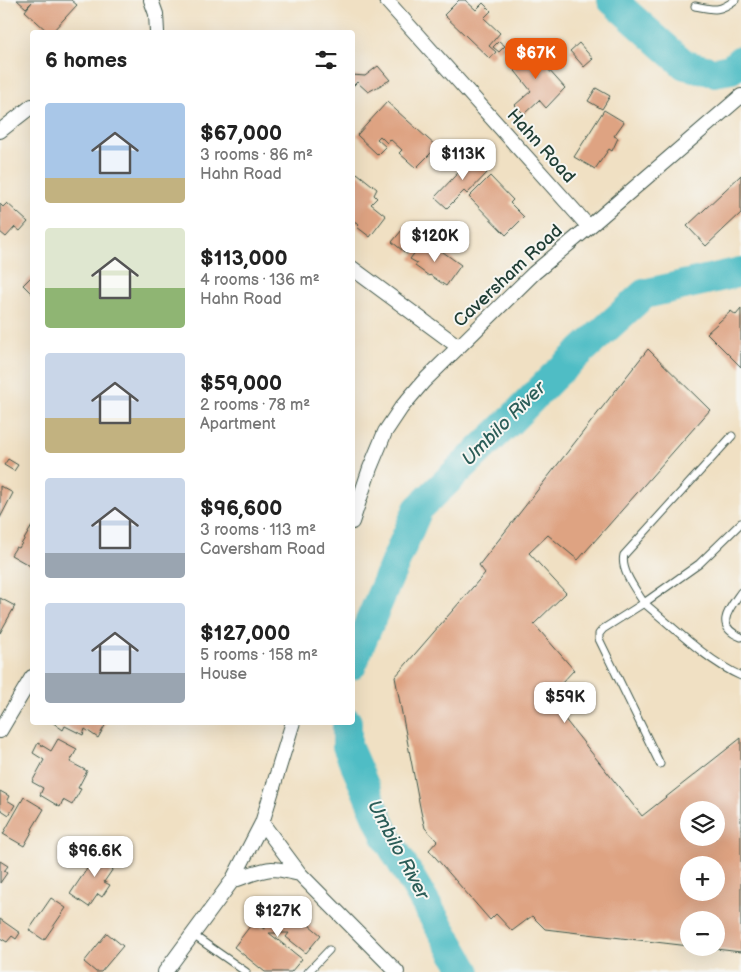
<!DOCTYPE html>
<html lang="en">
<head>
<meta charset="utf-8">
<style>
  :root { --surface:#fff; --page:#f6f6f6; --text:#222; --muted:#767676; --accent:#ea580c }
  body { margin:0; font-family:"Balsamiq Sans",sans-serif; background:var(--page); color:var(--text); height:100vh; display:flex; flex-direction:column; font-size:19px; white-space:nowrap }
  * { box-sizing:border-box; margin:0 }
  p { font-size:16px; color:var(--muted) }
  .icon { flex:none; width:28px; height:28px; fill:none; stroke:currentColor; stroke-width:2; stroke-linecap:round; stroke-linejoin:round }
  .map { position:relative; flex:1; overflow:hidden }
  .details { position:absolute; left:30px; top:30px; width:325px; height:695px; display:flex; flex-direction:column; background:var(--surface); border-radius:5px; box-shadow:0 5px 20px #0002 }
  .details>* { flex:none }
  .buttons { position:absolute; left:680px; top:801px; display:grid; gap:10px }
  .buttons a { display:grid; place-items:center; width:45px; height:45px; border-radius:50%; background:var(--surface); box-shadow:0 5px 20px #0002; font-size:25px }
  .price { position:absolute; translate:-50% -42px; padding:0 11px; border-radius:10px; background:#fff; color:#222; font-size:16px; line-height:32px; filter:drop-shadow(0 1px 2px #0008) }
  .price::after { content:''; position:absolute; left:50%; top:30px; width:15px; height:11px; margin-left:-8px; background:inherit; clip-path:polygon(0 0,100% 0,50% 100%) }
  .price.active { background:var(--accent); color:#fff }
  ul { padding:0; list-style:none }
  li { display:flex; align-items:center; gap:15px; height:125px; padding:0 15px }
  li span { display:grid; place-items:center; flex:none; width:140px; height:100px; border-radius:5px; color:#555 }
  li>.icon { margin-inline-start:auto }
  span .icon { width:60px; height:60px; fill:#fffc; stroke-width:1 }
  li b { font-size:21px }
  h2 { display:flex; justify-content:space-between; align-items:center; height:60px; padding:0 15px; font-size:21px }
  .map>svg:first-child { display:block }
  .lines { fill:none; stroke-linecap:round; stroke-linejoin:round }
  .river { stroke:#4fbdc5; stroke-width:30 }
  .building { fill:#dea382; fill-rule:evenodd }
  .lane-casing { stroke:#3e5549; stroke-width:9 }
  .street-casing { stroke:#3e5549; stroke-width:16 }
  .lane { stroke:#fff; stroke-width:7 }
  .street { stroke:#fff; stroke-width:14 }
  .labels { text-anchor:middle; dominant-baseline:central; stroke-width:4; stroke-linejoin:round; paint-order:stroke }
  .street-label { font-size:18px; fill:#1f3d34; stroke:#f6f6f2 }
  .water-label { font-size:19px; font-style:italic; fill:#2b5d58; stroke:#f6f6f2 }
</style>
</head>
<body>
<div class="map">
<svg width="741" height="972" viewBox="0 0 741 972">
  <rect width="100%" height="100%" fill="#f6f6f2"/>
  <filter id="ink" filterUnits="userSpaceOnUse"><feTurbulence type="fractalNoise" baseFrequency=".02" numOctaves="2"/><feDisplacementMap in="SourceGraphic" scale="10" xChannelSelector="R" yChannelSelector="G"/><feConvolveMatrix kernelMatrix="1 2 1 2 8 2 1 2 1" color-interpolation-filters="sRGB"/></filter>
  <filter id="wash" filterUnits="userSpaceOnUse"><feTurbulence type="fractalNoise" baseFrequency=".0096" numOctaves="4" result="noise"/><feDisplacementMap in="SourceGraphic" scale="20" xChannelSelector="R" yChannelSelector="G"/><feGaussianBlur stdDeviation="1.12" result="paint"/><feColorMatrix in="noise" values="0 0 0 0 0 0 0 0 0 0 0 0 0 0 0 0 0 1.4 0 .05"/><feComposite in="paint" operator="in"/></filter>
  <g filter="url(#wash)">
    <rect width="100%" height="100%" fill="#f0e0c3"/>
    <g class="lines">
      <path class="river" d="M612,0l73,65 29,7 17,-3 10,-9
        M352,665l10,-25 56,-131 92,-88 44,-45 90,-82 97,-22
        M347,722v24l39,90 80,136"/>
    </g>
    <g id="blocks">
      <path class="building" d="M17,0h54l6,5 -25,27h-4l-23,-21 7,-9 -6,6z
        M459,0h6l11,10 7,-7 8,8 -7,7 16,15 -11,13 7,6 -6,7 -46,-44z
        M499,41l6,5 -6,6 -6,-5z
        M579,43l14,16 -9,8 -14,-16z
        M524,47l12,15 11,-10 7,9 -7,7 18,20 -19,20 -7,-8 -15,14 -9,-9 16,-14 -23,-29z
        M378,66l12,14 -22,12 -11,-10 -5,5v-12l13,1z
        M596,88l14,8 -8,13 -14,-8z
        M387,102l50,45 -21,21 -17,-15 3,-3 -12,-11 -3,4 -7,-7 -3,3 9,8 -8,8 -21,-20z
        M604,110l20,12 -10,14 4,2 -6,13 -3,-2 -14,20 -21,-12z
        M477,156l13,12 -4,4 1,1 -20,21 -3,-3 -17,17 -12,-11 37,-39 2,2z
        M357,173l20,16 -3,6 3,3 -6,6 15,12 -16,21 -13,-10 2,-2 -7,-4v-42z
        M741,175v38l-35,33 -19,-20z
        M490,176l23,24 -3,3 14,14 -18,18 -37,-38z
        M7,203l21,19 -8,9 -5,-4 -9,10 -6,-5v-28l3,3z
        M407,224l14,11 -14,19 -15,-12z
        M425,239l36,26 -15,21 -16,-11 -1,1 -14,-10 2,-3 -7,-4z
        M31,277l1,1v16l-9,-9z
        M741,309v58l-34,-34 24,-22 5,4z
        M648,349l62,61 -132,150 -30,-25 -19,18 37,40 -32,31 40,46 -26,28 94,118 99,-78v214l-25,-3v-29h-27v26l-144,-17 -13,-13 -20,15 -16,-17 -6,6 -61,-70 8,-9 -12,-13 -4,-16 -26,-135 90,-104 -6,-8zM689,810h27v28h-27zM689,865h27v27h-27z
        M8,459l10,6 -4,6 -10,-6z
        M0,486l13,7 -13,25z
        M32,526v41l-21,-12 5,-8 3,1z
        M0,598l15,8 -15,27z
        M52,722h55l-9,16 -13,-9 -2,6 -18,-9 -2,4z
        M58,739l19,10 -7,13 17,9 -9,17 3,1 -9,16 -9,-5 -3,7 -20,-12 3,-7 -11,-6 12,-22 -11,-7 5,-10 13,8z
        M0,791l9,5 -2,4 8,5 -6,10 -9,-6z
        M24,797l20,12 -12,20 1,1 -9,16 -21,-12z
        M101,848l18,12 -15,22 6,3 -8,12 -4,-3 -9,13 -19,-13z
        M0,861l8,5 -4,5 3,2 -7,10z
        M51,898l15,10 -22,32 -15,-10z
        M268,902h24l17,21v2l12,10 -15,18 -20,-16 3,-4h-20l33,26 -11,13h-26l-31,-25 20,-26 10,8v-13l-2,-1v-6l6,-1z
        M0,919l20,14 -4,6 -4,-3 -5,6 -7,-4z
        M107,933l16,13 -22,26h-5l-12,-10z"/>
    </g>
  </g>
  <g filter="url(#ink)">
    <use href="#blocks" fill-opacity="0" stroke="#3e5549" stroke-width="1"/>
    <g class="lines">
      <defs>
        <path id="lane" d="M695,6c19,4 24,6 40,-6
          M741,523l-42,41 -55,39c29,24 63,58 97,73
          M741,592c-11,16 -28,34 0,45
          M660,764l-61,-125v-5l4,-5 41,-26c-8,-13 -24,-33 -20,-48l108,-119
          M193,935l53,37
          M308,972l21,-22"/>
        <path id="street" d="M151,0l5,14 1,18
          M386,0l203,227
          M0,131l32,-25
          M352,268l107,79
          M352,522l18,-54 15,-36 16,-24 22,-26 111,-109 55,-46 152,-131
          M0,731l32,-54
          M262,823l38,51 97,98
          M232,881c13,-4 26,-11 40,-12 9,0 19,3 28,5
          M165,972l67,-91 30,-58 31,-101"/>
      </defs>
      <use href="#lane" class="lane-casing"/>
      <use href="#street" class="street-casing"/>
      <use href="#lane" class="lane"/>
      <use href="#street" class="street"/>
    </g>
  </g>
  <g class="labels">
    <g class="street-label">
      <text transform="translate(541 146) rotate(48)">Hahn Road</text>
      <text transform="translate(508 276) rotate(-43)">Caversham Road</text>
    </g>
    <g class="water-label">
      <text transform="translate(504 424) rotate(-45)">Umbilo River</text>
      <text transform="translate(398 850) rotate(62)">Umbilo River</text>
    </g>
  </g>
</svg>
<div class="buttons">
<a><svg class="icon" aria-label="layers" viewBox="0 0 24 24"><path d="M12 4l9 5-9 5-9-5zM3 14l9 5 9-5"/></svg></a>
<a>+</a>
<a>−</a>
</div>
<b class="price active" style="left:536px;top:80px">$67K</b>
<b class="price" style="left:463px;top:181px">$113K</b>
<b class="price" style="left:435px;top:263px">$120K</b>
<b class="price" style="left:565px;top:724px">$59K</b>
<b class="price" style="left:95px;top:878px">$96.6K</b>
<b class="price" style="left:278px;top:938px">$127K</b>
<section class="details">
<h2>6 homes<svg class="icon" aria-label="filters" viewBox="0 0 24 24"><path d="M4 7h16M4 17h16"/><circle cx="9" cy="7" r="2"/><circle cx="15" cy="17" r="2"/></svg></h2>
<ul>
<li><span style="background:linear-gradient(#a9c7e8 75%,#c2b280 0)"><svg class="icon" aria-label="home" viewBox="0 0 24 24"><path d="M3 11l9-7 9 7M6 9v11h12V9"/></svg></span><div><b>$67,000</b><p>3 rooms · 86 m²</p><p>Hahn Road</p></div></li>
<li><span style="background:linear-gradient(#dfe7d0 60%,#8fb573 0)"><svg class="icon" aria-label="home" viewBox="0 0 24 24"><path d="M3 11l9-7 9 7M6 9v11h12V9"/></svg></span><div><b>$113,000</b><p>4 rooms · 136 m²</p><p>Hahn Road</p></div></li>
<li><span style="background:linear-gradient(#c9d6e8 65%,#c2b280 0)"><svg class="icon" aria-label="home" viewBox="0 0 24 24"><path d="M3 11l9-7 9 7M6 9v11h12V9"/></svg></span><div><b>$59,000</b><p>2 rooms · 78 m²</p><p>Apartment</p></div></li>
<li><span style="background:linear-gradient(#c9d6e8 75%,#9aa5b1 0)"><svg class="icon" aria-label="home" viewBox="0 0 24 24"><path d="M3 11l9-7 9 7M6 9v11h12V9"/></svg></span><div><b>$96,600</b><p>3 rooms · 113 m²</p><p>Caversham Road</p></div></li>
<li><span style="background:linear-gradient(#c9d6e8 70%,#9aa5b1 0)"><svg class="icon" aria-label="home" viewBox="0 0 24 24"><path d="M3 11l9-7 9 7M6 9v11h12V9"/></svg></span><div><b>$127,000</b><p>5 rooms · 158 m²</p><p>House</p></div></li>
</ul>
</section>
</div>
</body>
</html>
